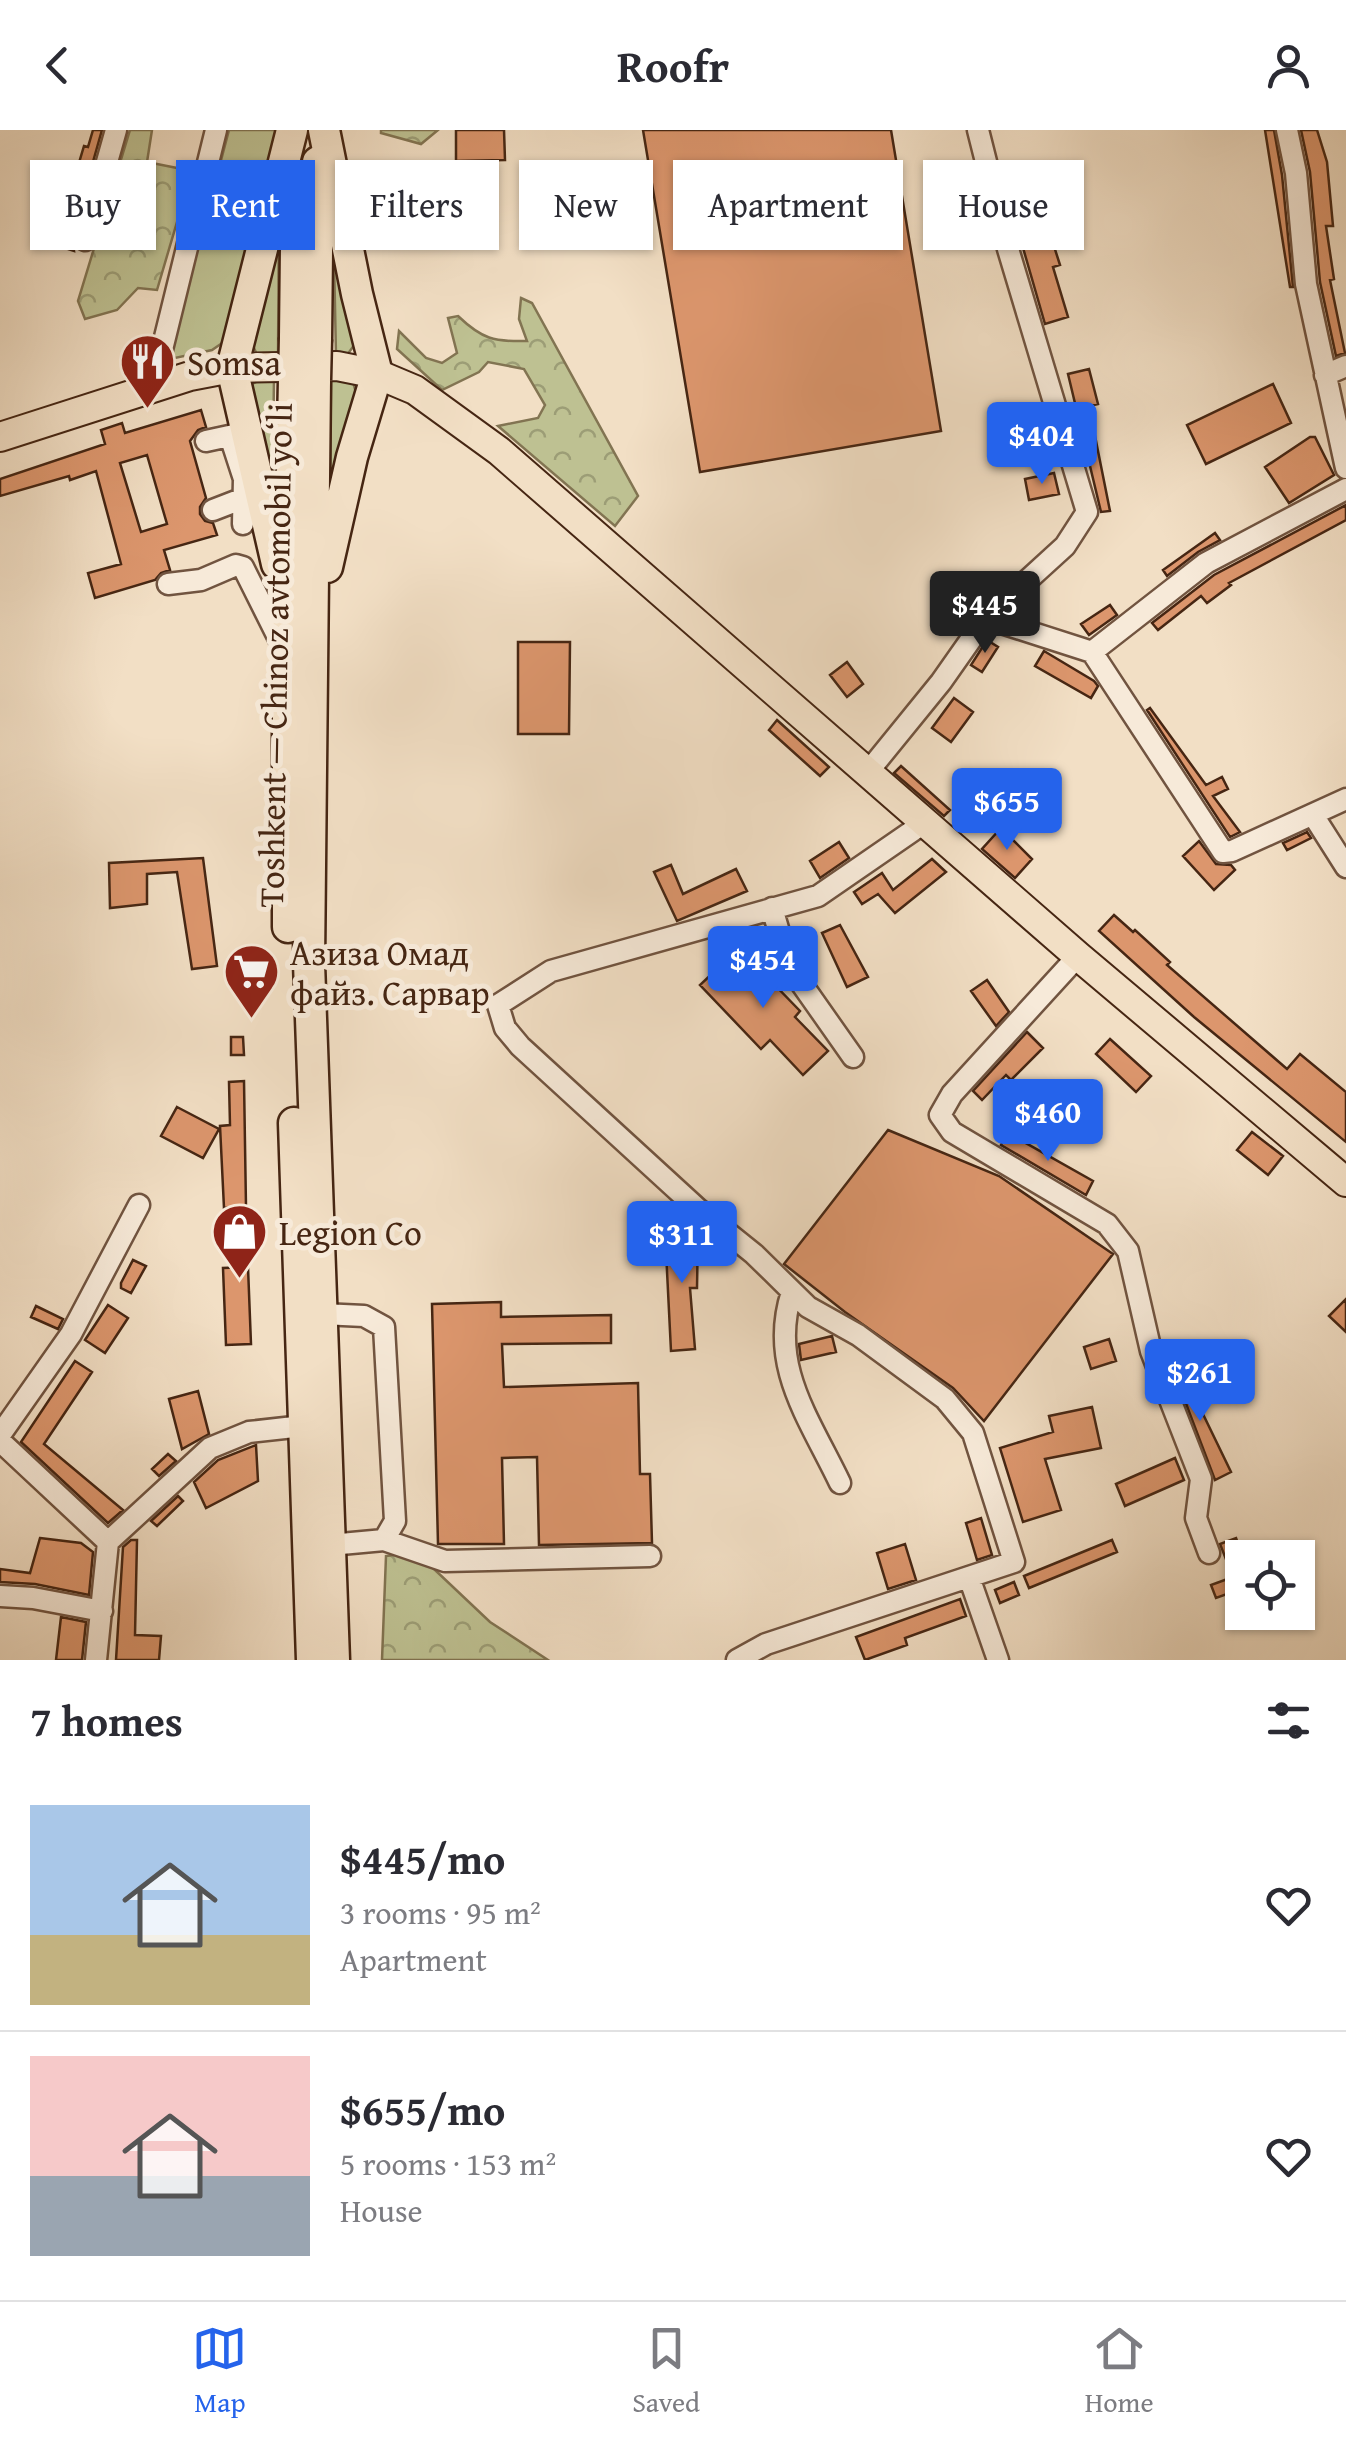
<!DOCTYPE html>
<html lang="en">
<head>
<meta charset="utf-8">
<style>
  :root { --surface:#fff; --page:#f2f2f3; --text:#2b2b33; --muted:#7c7c81; --line:#e1e1e2; --accent:#2563eb }
  body { margin:0; font-family:"Gentium Book Plus",serif; background:var(--page); color:var(--text); height:100vh; display:flex; flex-direction:column; font-size:38px; white-space:nowrap }
  * { box-sizing:border-box; margin:0 }
  p { font-size:32px; color:var(--muted) }
  .icon { flex:none; width:55px; height:55px; fill:none; stroke:currentColor; stroke-width:2; stroke-linecap:round; stroke-linejoin:round }
  .map { position:relative; height:1530px; overflow:hidden }
  .drawer { display:flex; flex-direction:column; background:var(--surface); flex:1 }
  .drawer>* { flex:none }
  .banner { position:absolute; left:30px; top:30px; width:1288px; height:90px; display:flex; gap:20px }
  .buttons { position:absolute; left:1225px; top:1410px; display:grid; gap:20px }
  .buttons a { display:grid; place-items:center; width:90px; height:90px; border-radius:0px; background:var(--surface); box-shadow:0 2px 8px #0004; font-size:50px }
  .price { position:absolute; translate:-50% -85px; padding:0 22px; border-radius:10px; background:var(--accent); color:#fff; font-size:32px; line-height:65px; filter:drop-shadow(0 2px 5px #0008) }
  .price::after { content:''; position:absolute; left:50%; top:60px; width:30px; height:22px; margin-left:-15px; background:inherit; clip-path:polygon(0 0,100% 0,50% 100%) }
  .price.current { background:#222; color:#fff }
  ul { padding:0; list-style:none }
  li { display:flex; align-items:center; gap:30px; height:250px; padding:0 30px }
  li+li { border-top:2px solid var(--line) }
  li span { display:grid; place-items:center; flex:none; width:280px; height:200px; border-radius:0px; color:#555 }
  li>.icon { margin-inline-start:auto }
  span .icon { width:120px; height:120px; fill:#fffc; stroke-width:1 }
  li b { font-size:42px }
  h2 { display:flex; justify-content:space-between; align-items:center; height:120px; padding:0 30px; font-size:42px }
  .chip { padding:0 35px; border-radius:0px; background:var(--surface); box-shadow:0 2px 8px #0004; font-size:35px; line-height:90px }
  .chip.current { background:var(--accent); color:#fff }
  header { display:flex; justify-content:space-between; align-items:center; height:130px; padding:0 30px; background:var(--surface); font-size:45px; font-weight:700 }
  .tabs { display:flex; justify-content:space-around; align-items:center; height:140px; border-top:2px solid var(--line); background:var(--surface); font-size:28px; color:var(--muted) }
  .tabs a { display:grid; justify-items:center; gap:5px }
  .tabs .current { color:var(--accent) }
  .map>svg:first-child { display:block }
  .green { fill:#bec192; stroke:#827452; stroke-width:2.5 }
  .forest { fill:url(#forest-crowns); stroke:#827452; stroke-width:2.5 }
  .building { fill:#dc966d; stroke:#462613; stroke-width:2.5; fill-rule:evenodd }
  .lines { fill:none; stroke-linecap:round; stroke-linejoin:round }
  .minor-casing { stroke:#715440; stroke-width:25 }
  .major-casing { stroke:#462613; stroke-width:32 }
  .highway-casing { stroke:#462613; stroke-width:35 }
  .minor { stroke:#f7ead9; stroke-width:20 }
  .major { stroke:#f2dfc5; stroke-width:28 }
  .highway { stroke:#f2dfc5; stroke-width:30 }
  .highway-bridge-casing { stroke:#462613; stroke-width:35; stroke-linecap:butt }
  .highway-bridge { stroke:#f2dfc5; stroke-width:30 }
  .labels { text-anchor:middle; dominant-baseline:central; stroke-width:10; stroke-linejoin:round; paint-order:stroke }
  .poi-label { font-size:35px; fill:#462613; stroke:#f7ead9; text-anchor:start }
  .street-label { font-size:35px; fill:#462613; stroke:#f7ead9 }
</style>
</head>
<body>
<header><svg class="icon" aria-label="back" viewBox="0 0 24 24"><path d="M15 5l-7 7 7 7"/></svg>Roofr<svg class="icon" aria-label="person" viewBox="0 0 24 24"><circle cx="12" cy="8" r="4"/><path d="M4 21q1-7 8-7t8 7"/></svg></header>
<div class="map">
<svg width="1346" height="1530" viewBox="0 0 1346 1530">
  <defs>
    <pattern id="forest-crowns" width="20" height="18" patternUnits="userSpaceOnUse" patternTransform="scale(2.5)"><rect width="20" height="18" fill="#bec192"/><path d="M2 6a3 3 0 1 1 6 0M12 15a3 3 0 1 1 6 0" fill="none" stroke="#9c9d76"/></pattern>
  </defs>
  <rect width="100%" height="100%" fill="#f2dfc5"/>
  <filter id="stains"><feTurbulence type="fractalNoise" baseFrequency=".002" numOctaves="4"/><feColorMatrix values="0 0 0 0 .2 0 0 0 0 .09 0 0 0 0 .02 0 0 0 .5 -.17"/></filter>
  <radialGradient id="worn" r=".72"><stop offset=".6" stop-color="#630" stop-opacity="0"/><stop offset="1" stop-color="#630" stop-opacity=".3"/></radialGradient>
  <path class="green" d="M229,0h55l-56,209 -16,11 -37,8 -5,-4z
    M279,65l-1,165 -20,-3 -8,-18z
    M333,80l22,134 -8,11h-11z
    M335,246l18,6 5,18 -28,100 1,-119z
    M262,249h12l-2,141 -24,-126 4,-10z"/>
  <path class="forest" d="M130,0h22l-5,32 45,9 -35,119 -19,-2 -21,22 -32,9 -7,-18z
    M381,0h57l-17,14 -40,-11z
    M521,168l11,5 106,193 -23,30 -117,-100 40,-8 7,-13 -21,-36 -36,-7 -9,10 -37,18 -45,-41 2,-18 27,27 16,5 15,-10 -9,-35 10,-2c24,23 36,26 69,25l-8,-22z
    M416,1422l74,70 58,38h-166l4,-104z"/>
  <path class="building" d="M93,0h9l-30,106 2,15 -34,-11 13,-42 14,5 17,-57 4,1z
    M456,0h48l1,30 -49,1z
    M643,0h248l50,301 -241,41z
    M1265,0h9l8,45 11,112h-3z
    M1301,0h16l10,32 6,64h-7l8,53 -4,1 15,73 -9,3 -16,-74 -10,-110z
    M1045,88l15,47 -7,2 15,50 -23,7 -28,-97z
    M1089,239l9,35 -9,2 21,105 -9,1 -33,-138z
    M1273,254l18,39 -85,41 -19,-39z
    M201,280l5,17 -8,3 -8,11 16,57 -6,9v7l5,7 8,2 4,12 -53,15 6,20 -9,3 -6,7 -60,18 -7,-25 33,-9 -25,-93 -26,9 -1,-4 -69,20v-17l105,-35 -4,-14 21,-7 3,10zM147,325l20,69 -26,8 -21,-69z
    M1310,307h5l19,38 -45,28 -24,-36z
    M1054,343l5,21 -30,6 -4,-21z
    M1346,375v15l-117,63 2,2 -24,18 -6,-7 -43,34 -6,-7 62,-48z
    M1215,403l5,7 -22,12 -31,24 -4,-6z
    M977,451l11,8 -18,23 -11,-8z
    M1110,475l7,10 -28,20 -8,-11z
    M987,510l11,7 -16,25 -11,-7z
    M518,512h52l-1,92h-51z
    M1044,521l50,30 4,5 -7,12 -56,-32z
    M847,532l16,22 -16,13 -17,-22z
    M954,568l19,14 -22,30 -19,-14z
    M1150,578l56,77 16,-8 6,12 -15,7 27,36 -10,5 -83,-127z
    M777,590l52,47 -9,9 -51,-46z
    M901,636l49,44 -6,6 -50,-43z
    M1001,698l31,31 -17,19 -33,-29z
    M1307,702l4,6 -24,12 -4,-7z
    M1199,711l17,23 15,1 4,5 -21,20 -31,-34z
    M839,712l10,16 -29,20 -10,-17z
    M203,728l14,108 -25,3 -15,-97 -30,2v30l-37,4 -1,-45z
    M932,729l14,13 -51,41 -17,-19 -16,10 -8,-12 28,-19 11,17z
    M671,735l12,29 53,-25 11,22 -70,30 -23,-49z
    M1114,785l19,17 2,-2 35,32 -3,3 120,104 13,-15 46,38v50l-152,-125 -95,-86z
    M840,795l28,52 -21,10 -25,-54z
    M739,818l61,63 -5,6 33,34 -25,24 -33,-35 -9,9 -61,-64z
    M987,850l22,32 -13,14 -25,-35z
    M1027,902l16,16 -32,32 -5,-5 -24,25 -9,-9z
    M231,907h12l1,18h-13z
    M1110,909l41,37 -15,16 -40,-38z
    M244,951l2,126 -22,1 -4,-82 10,-1 -1,-43z
    M177,977l42,22 -16,29 -42,-22z
    M888,1000l111,46 114,78 -129,167 -31,-33 -108,-76 -61,-48z
    M1252,1002l31,24 -15,19 -31,-25z
    M1008,1003l85,48 -7,14 -85,-50z
    M698,1100l-1,58h-7l5,61 -24,2 -6,-120z
    M133,1130l13,6 -15,27 -10,-5v-5z
    M248,1137l3,77 -25,1 -3,-77z
    M1346,1169v33l-17,-16z
    M501,1172v15l110,-2v28l-109,1 2,43 134,-4 2,91h10l2,69 -113,2 -2,-88 -35,1 2,86h-66l-6,-240z
    M108,1175l20,13 -23,35 -20,-13z
    M36,1176l27,13 -5,10 -27,-12z
    M832,1206l4,16 -35,8 -2,-16z
    M1109,1209l7,22 -25,8 -7,-22z
    M1171,1218l60,124 -16,8 -49,-129z
    M75,1231l17,11 -48,72 79,66 -15,13 -87,-81z
    M198,1261l11,43 -27,15 -13,-50z
    M1092,1277l9,41 -56,11 16,51 -38,12 -23,-74 53,-16 -4,-16z
    M256,1315l2,36 -52,27 -12,-26 24,-22z
    M168,1324l8,7 -17,15 -7,-7z
    M1175,1328l9,22 -59,26 -9,-22z
    M178,1366l5,5 -26,25 -6,-5z
    M981,1388l11,37 -15,5 -11,-37z
    M40,1408l41,5 12,9 -4,43 -54,-11 -35,-2v-13l30,4z
    M1236,1408l6,17v45l-4,-10 -22,8 -5,-13 22,-8 -13,-33z
    M131,1410h6l-2,95 26,1 -2,24h-43l7,-113z
    M1112,1410l5,12 -88,36 -5,-12z
    M905,1414l11,36 -28,9 -11,-36z
    M1014,1452l5,13 -19,8 -5,-13z
    M960,1469l6,17 -61,22 2,7 -42,15 -9,-23z
    M61,1487l25,5 -4,38h-26z"/>
  <g class="lines">
    <defs>
      <path id="minor" d="M1287,0l9,43 10,111 40,184
        M85,110l31,-110
        M1325,245l21,-9
        M153,256l63,-256
        M230,306l14,43 -1,45
        M206,311l37,-8
        M213,380l31,-12
        M168,454l33,-4 35,-15 7,2 42,84
        M986,488l106,34 114,-89 140,-74
        M1092,522l131,200 9,-1 114,-52
        M867,643l74,-91 45,-64 79,-72 22,-34 -79,-263 -30,-119
        M1313,685l33,52
        M772,778l17,58 64,91
        M1078,826l-126,138 -12,21 12,17 155,92 21,27 23,100 50,128 -5,39 13,35
        M792,1162c-24,73 17,126 48,191
        M322,1184l42,2 20,11 11,194 -11,19 -54,5
        M0,1305l71,-101 68,-129
        M0,1311l108,101 102,-94 39,-16 54,-6
        M384,1410l61,21 205,-5
        M969,1447l29,83
        M0,1466l33,2 69,13
        M96,1530l12,-118
        M737,1530l29,-16 248,-82 -41,-129 -28,-34 -87,-64 -50,-28 -54,-53 -56,-45 -178,-163 -15,-18 -7,-23 53,-34 267,-75 106,-73"/>
      <path id="major" d="M0,307l190,-61 42,-8 105,-2 40,8 38,16 84,61 579,505 268,226"/>
      <path id="highway" d="M324,0l33,164 20,80 -25,83 -25,110
        M295,208l1,-90
        M316,209l2,-177
        M315,250l-6,583 25,697
        M277,434l-45,-196 60,-238
        M288,797v-270l6,-277
        M294,993l18,537"/>
    </defs>
    <use href="#minor" class="minor-casing"/>
    <use href="#major" class="major-casing"/>
    <use href="#highway" class="highway-casing"/>
    <use href="#minor" class="minor"/>
    <use href="#major" class="major"/>
    <use href="#highway" class="highway"/>
    <defs>
      <path id="highway-bridge" d="M294,250l1,-42
        M315,250l1,-41"/>
    </defs>
    <use href="#highway-bridge" class="highway-bridge-casing"/>
    <use href="#highway-bridge" class="highway-bridge"/>
  </g>
  <defs>
    <symbol id="restaurant-pin" viewBox="-11 -11 22 30"><path d="M0 17L-7.5 6A9.5 9.5 0 1 1 7.5 6Z" fill="#8f2418" stroke="#f7ead9"/><path d="M-5-6h1v4h1v-4h1v4h1v-4h1v5L-1.5 .5V6h-2V.5L-5-1ZM5-6V6H3V1.5H1.5Q1.5-4 5-6Z" fill="#fff"/></symbol>
    <symbol id="supermarket-pin" viewBox="-11 -11 22 30"><path d="M0 17L-7.5 6A9.5 9.5 0 1 1 7.5 6Z" fill="#8f2418" stroke="#f7ead9"/><path d="M-6-5.5h2.5l.6 2H6L4.5 2H-2.5L-4.4-4H-6ZM-1.5 3.2a1.3 1.3 0 1 0 .1 0ZM3 3.2a1.3 1.3 0 1 0 .1 0Z" fill="#fff"/></symbol>
    <symbol id="shop-pin" viewBox="-11 -11 22 30"><path d="M0 17L-7.5 6A9.5 9.5 0 1 1 7.5 6Z" fill="#8f2418" stroke="#f7ead9"/><path d="M-5-2.5h2.3a2.7 3.5 0 0 1 5.4 0H5L5.5 6h-11ZM-1.5-2.5h3a1.5 2.3 0 0 0-3 0Z" fill="#fff"/></symbol>
  </defs>
  <g fill-rule="evenodd">
    <use href="#restaurant-pin" x="116" y="200" width="63" height="86"/>
    <use href="#supermarket-pin" x="220" y="810" width="63" height="86"/>
    <use href="#shop-pin" x="208" y="1070" width="63" height="86"/>
  </g>
  <g class="labels">
    <g class="poi-label">
      <text x="187" y="232">Somsa</text>
      <text x="290" y="822">Азиза Омад<tspan x="290" dy="40">файз. Сарвар</tspan></text>
      <text x="279" y="1102">Legion Co</text>
    </g>
    <g class="street-label">
      <text transform="translate(275 525) rotate(-89)">Toshkent — Chinoz avtomobil yoʻli</text>
    </g>
  </g>
  <rect width="100%" height="100%" filter="url(#stains)"/>
  <rect width="100%" height="100%" fill="url(#worn)"/>
</svg>
<div class="buttons">
<a><svg class="icon" aria-label="locate" viewBox="0 0 24 24"><circle cx="12" cy="12" r="6"/><path d="M12 2v4M12 18v4M2 12h4M18 12h4"/></svg></a>
</div>
<b class="price" style="left:1042px;top:357px">$404</b>
<b class="price current" style="left:985px;top:526px">$445</b>
<b class="price" style="left:1007px;top:723px">$655</b>
<b class="price" style="left:763px;top:881px">$454</b>
<b class="price" style="left:1048px;top:1034px">$460</b>
<b class="price" style="left:682px;top:1156px">$311</b>
<b class="price" style="left:1200px;top:1294px">$261</b>
<div class="banner">
<a class="chip">Buy</a>
<a class="chip current">Rent</a>
<a class="chip">Filters</a>
<a class="chip">New</a>
<a class="chip">Apartment</a>
<a class="chip">House</a>
</div>
</div>
<section class="drawer">
<h2>7 homes<svg class="icon" aria-label="filters" viewBox="0 0 24 24"><path d="M4 7h16M4 17h16"/><circle cx="9" cy="7" r="2"/><circle cx="15" cy="17" r="2"/></svg></h2>
<ul>
<li><span style="background:linear-gradient(#a9c7e8 65%,#c2b280 0)"><svg class="icon" aria-label="home" viewBox="0 0 24 24"><path d="M3 11l9-7 9 7M6 9v11h12V9"/></svg></span><div><b>$445/mo</b><p>3 rooms · 95 m²</p><p>Apartment</p></div><svg class="icon" aria-label="heart" viewBox="0 0 24 24"><path d="M12 20l-8-8c-3-5 5-10 8-4 3-6 11-1 8 4z"/></svg></li>
<li><span style="background:linear-gradient(#f6c9c9 60%,#9aa5b1 0)"><svg class="icon" aria-label="home" viewBox="0 0 24 24"><path d="M3 11l9-7 9 7M6 9v11h12V9"/></svg></span><div><b>$655/mo</b><p>5 rooms · 153 m²</p><p>House</p></div><svg class="icon" aria-label="heart" viewBox="0 0 24 24"><path d="M12 20l-8-8c-3-5 5-10 8-4 3-6 11-1 8 4z"/></svg></li>
</ul>
</section>
<nav class="tabs">
<a class="current"><svg class="icon" aria-label="map" viewBox="0 0 24 24"><path d="M3 6l6-2 6 2 6-2v14l-6 2-6-2-6 2zM9 4v14M15 6v14"/></svg>Map</a>
<a><svg class="icon" aria-label="saved" viewBox="0 0 24 24"><path d="M7 4h10v16l-5-4-5 4z"/></svg>Saved</a>
<a><svg class="icon" aria-label="home" viewBox="0 0 24 24"><path d="M3 11l9-7 9 7M6 9v11h12V9"/></svg>Home</a>
</nav>
</body>
</html>
